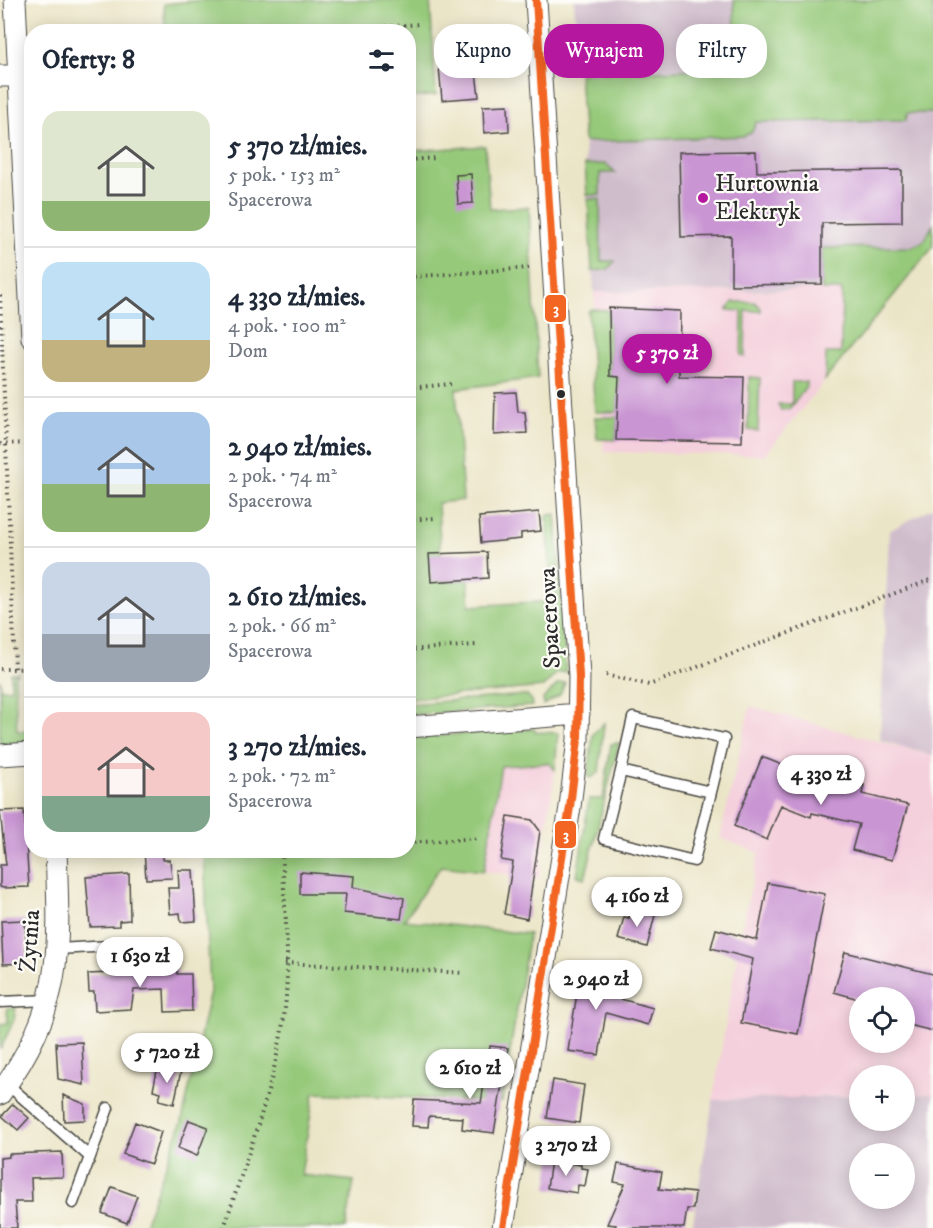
<!DOCTYPE html>
<html lang="pl">
<head>
<meta charset="utf-8">
<style>
  :root { --surface:#fff; --page:#f6f6f7; --text:#1f2937; --muted:#747a83; --line:#e0e1e3; --accent:#b5179e }
  body { margin:0; font-family:"IM FELL DW Pica",serif; background:var(--page); color:var(--text); height:100vh; display:flex; flex-direction:column; font-size:22px; white-space:nowrap }
  * { box-sizing:border-box; margin:0 }
  p { font-size:20px; color:var(--muted) }
  .icon { flex:none; width:33px; height:33px; fill:none; stroke:currentColor; stroke-width:2; stroke-linecap:round; stroke-linejoin:round }
  .map { position:relative; flex:1; overflow:hidden }
  .drawer { position:absolute; left:24px; top:24px; width:392px; height:834px; display:flex; flex-direction:column; background:var(--surface); border-radius:24px; box-shadow:0 3px 15px #0003 }
  .drawer>* { flex:none }
  .hud { position:absolute; left:434px; top:24px; width:410px; height:54px; display:flex; gap:12px }
  .controls { position:absolute; left:849px; top:987px; display:grid; gap:12px }
  .controls a { display:grid; place-items:center; width:66px; height:66px; border-radius:50%; background:var(--surface); box-shadow:0 3px 15px #0003; font-size:30px }
  .price { position:absolute; translate:-50% -51px; padding:0 14px; border-radius:21px; background:#fff; color:#222; font-size:20px; line-height:39px; filter:drop-shadow(0 2px 3px #0008) }
  .price::after { content:''; position:absolute; left:50%; top:36px; width:18px; height:14px; margin-left:-9px; background:inherit; clip-path:polygon(0 0,100% 0,50% 100%) }
  .price.on { background:var(--accent); color:#fff }
  ul { padding:0; list-style:none }
  li { display:flex; align-items:center; gap:18px; height:150px; padding:0 18px }
  li+li { border-top:2px solid var(--line) }
  li span { display:grid; place-items:center; flex:none; width:168px; height:120px; border-radius:18px; color:#555 }
  li>.icon { margin-inline-start:auto }
  span .icon { width:72px; height:72px; fill:#fffc; stroke-width:1 }
  li b { font-size:26px }
  h2 { display:flex; justify-content:space-between; align-items:center; height:72px; padding:0 18px; font-size:26px }
  .chip { padding:0 21px; border-radius:24px; background:var(--surface); box-shadow:0 3px 15px #0003; font-size:21px; line-height:54px }
  .chip.on { background:var(--accent); color:#fff }
  .map>svg:first-child { display:block }
  .built { fill:#f4cfdc; fill-rule:evenodd }
  .industrial { fill:#d0bdcc; fill-rule:evenodd }
  .green { fill:#96c97a; stroke:#607a52; stroke-width:1.5 }
  .building { fill:#c995d3 }
  .lines { fill:none; stroke-linecap:round; stroke-linejoin:round }
  .lane-casing { stroke:#484742; stroke-width:13 }
  .street-casing { stroke:#484742; stroke-width:23 }
  .path { stroke:#484742; stroke-width:4; stroke-dasharray:1.5 4.5; stroke-linecap:butt }
  .lane { stroke:#fff; stroke-width:10 }
  .street { stroke:#fff; stroke-width:21 }
  .bus-1-casing { stroke:#fdfcf7; stroke-width:12 }
  .bus-1 { stroke:#f26522; stroke-width:8 }
  .poi-dot { fill:#b5179e; stroke:#fdfcf7; stroke-width:2 }
  .bus-dot { fill:#2b2b2b; stroke:#fdfcf7; stroke-width:2 }
  .labels { text-anchor:middle; dominant-baseline:central; stroke-width:4.5; stroke-linejoin:round; paint-order:stroke }
  .poi-label { font-size:24px; fill:#2b2b2b; stroke:#fdfcf7; text-anchor:start }
  .street-label { font-size:24px; fill:#2b2b2b; stroke:#fdfcf7 }
  .line-badge { stroke:#fdfcf7; stroke-width:2 }
  .badge-label { font-size:16px; text-anchor:middle; font-weight:bold; fill:#fff }
</style>
</head>
<body>
<div class="map">
<svg width="933" height="1228" viewBox="0 0 933 1228">
  <rect width="100%" height="100%" fill="#fdfcf7"/>
  <filter id="ink" filterUnits="userSpaceOnUse"><feTurbulence type="fractalNoise" baseFrequency=".0167" numOctaves="2"/><feDisplacementMap in="SourceGraphic" scale="12" xChannelSelector="R" yChannelSelector="G"/><feConvolveMatrix kernelMatrix="1 2 1 2 8 2 1 2 1" color-interpolation-filters="sRGB"/></filter>
  <filter id="wash" filterUnits="userSpaceOnUse"><feTurbulence type="fractalNoise" baseFrequency=".008" numOctaves="4" result="noise"/><feDisplacementMap in="SourceGraphic" scale="24" xChannelSelector="R" yChannelSelector="G"/><feGaussianBlur stdDeviation="1.35" result="paint"/><feColorMatrix in="noise" values="0 0 0 0 0 0 0 0 0 0 0 0 0 0 0 0 0 1.4 0 .05"/><feComposite in="paint" operator="in"/></filter>
  <g filter="url(#wash)">
    <rect width="100%" height="100%" fill="#ebe5c7"/>
    <path class="built" d="M899,289l-134,166 -161,-3 -10,-160z
      M750,706l183,50v338l-28,1 -1,-19h-44l-1,20 -146,4 29,-174 17,-73 -39,-15zM860,998h44v44h-44z
      M549,763l6,7 -16,109 -55,-8 17,-106z"/>
    <path class="industrial" d="M574,0h359v247l-34,42 -305,3z
      M933,507v249l-53,-16 9,-209z
      M933,1094v134h-241l21,-128 146,-4 1,24h44l1,-25zM860,1154h44v44h-44z"/>
    <path class="green" d="M202,0h228l6,95 -28,3v-66l-243,-1 -1,-27z
      M734,0h199v113h-26l-1,7 -150,2 -4,10 -8,4 -160,6 -5,-68 157,-6z
      M485,146l5,63 39,-2 9,171 -82,11 7,111 -25,3 4,79 26,-2 2,26 82,-5 -5,-86 9,-1 10,158 -9,1 -14,14 -135,12v-548z
      M606,164l9,9h-15v22h-13l-2,-30z
      M588,199h12l1,62h14l-8,9 -15,1z
      M933,225v22l-108,133 1,-27h15l1,-63h-20v-42l89,-1 12,-5z
      M733,302h21l7,6v3h-15l-1,46 -4,-1 1,-45 -15,-1z
      M591,309l18,1 1,66 9,1 -1,35h-23l-7,-100z
      M749,377l11,1 -2,53 -10,-1z
      M792,382h15v4l-18,23 -8,1 -3,-6h14z
      M595,417h23l-2,23 -19,-1z
      M11,673h8l-4,2 2,56h14v16l-31,2v-70l1,10h10z
      M565,683l-5,12 -16,10 -1,-6 15,-15z
      M527,695l4,4 1,7 -124,9v-11z
      M604,723l-5,49 -8,6 -3,-2 5,-42z
      M534,729l2,3 22,1 -3,37 -6,-7 -48,3 -17,105 -43,-5 -37,54 125,14 -27,168 -188,-9 -13,82 53,6 -8,47h-203l39,-107 28,-130 -6,-140 204,-1v-112z
      M619,743l-34,135 -8,-2 12,-77h14l8,-55z
      M7,1008h9l-2,12 -14,30v-26l8,-1z"/>
    <g id="blocks">
      <path class="building" d="M507,29l1,29 -33,3 -2,-19 7,-1 -1,-10z
        M475,64l4,33 -37,3 -3,-33z
        M508,105l1,26 -25,2 -1,-27z
        M756,151l1,21 145,-2v52l-80,1v61l-91,1v-49l-50,1 -2,-85z
        M471,174l2,29 -15,1 -2,-29z
        M609,308l71,3 -1,65 65,1 -2,65 -126,-2 3,-63 -9,-1z
        M516,392l2,20h7l2,21 -33,2 1,-42z
        M539,512l2,19 -20,2v6l-40,4 -2,-26z
        M487,552l1,26 -57,4 -2,-28z
        M762,757l33,13 5,-1 64,16 -2,9 46,11 -16,55 -40,-10 7,-26 -47,-11 -1,4 -30,-12 -14,35 -33,-14z
        M24,810l5,77 -26,1 -3,-1v-22h6l-6,-54z
        M508,816l24,4 8,11 -13,88 -23,-5 9,-52 -12,-2z
        M144,850h19v10h7l2,18 -26,1z
        M178,870h15l3,51 -15,1 -1,-9 -10,1 -2,-26h11z
        M300,872l54,4 -1,11 51,11 -3,21 -57,-6 2,-19h-46z
        M129,874l1,46 -11,1v5l-29,1 -4,-50z
        M768,883l57,11 -27,140 -57,-11 12,-64 -42,-11 5,-19 41,11z
        M631,909l24,6 -8,32 -29,-8 6,-22 5,1z
        M25,920l2,43 -24,1 -2,-43z
        M845,952l88,22v57l-29,-7v-26h-49l-21,-6z
        M109,963h21l1,7 46,-1v5h14l1,37 -27,1 -1,-23 -30,1 -3,19 -36,2 -1,-19h-5l-1,-18 22,-1z
        M570,965l26,3 -4,23 61,17 -5,17 -42,-12 -7,42 -31,-4 9,-58 -11,-1z
        M82,1042l2,43 -26,-6 -2,-36z
        M490,1046l18,2 -14,85 -32,-4 1,-11 -34,-2 -1,11 -16,-1 2,-26 67,3z
        M158,1066l23,5 -7,33 -15,-4 2,-8 -8,-2z
        M553,1080l31,5 -5,38 -32,-5z
        M63,1095l22,9v16l-21,1z
        M13,1104l16,14 -11,12 -16,-14z
        M189,1120l19,7 -11,29 -19,-8z
        M135,1122l26,10 -10,32 -28,-10z
        M62,1152l1,25 -32,1 1,24h-17l2,26h-17v-70l9,-1v-3z
        M551,1160l30,5v3l7,1 -3,17 -7,-1 -1,8 -30,-5z
        M618,1164l44,8 -3,17 36,4 -2,16h-6l-3,19h-69l1,-3 -9,-1 18,-40 -11,-2z
        M112,1187l25,9 -10,27 -25,-10z"/>
    </g>
  </g>
  <g filter="url(#ink)">
    <use href="#blocks" fill-opacity="0" stroke="#484742" stroke-width="1.5"/>
    <g class="lines">
      <defs>
        <path id="lane" d="M633,718l91,21 -13,53 -90,-21z
          M621,771l-17,68 90,22 17,-69
          M58,949l104,-6
          M0,1002l49,-2
          M7,1084l83,73
          M73,1203l35,-95"/>
        <path id="street" d="M15,0l17,338
          M0,76h19
          M408,727l171,-13
          M0,755l32,-2
          M0,1094c63,-88 60,-140 56,-244
          M503,1228l67,-421 8,-68 1,-63 -43,-676"/>
      </defs>
      <use href="#lane" class="lane-casing"/>
      <use href="#street" class="street-casing"/>
      <path class="path" d="M314,32l106,-8
        M408,160l28,-2
        M408,277l121,-9
        M0,295l15,374 17,-1
        M408,388l43,-4
        M0,444l32,-1
        M408,520l29,-2
        M408,650l68,-5
        M0,669h15
        M606,675l43,10 284,-106
        M408,843l71,-5
        M283,851l11,-1
        M285,963l179,10
        M224,1228c22,-70 50,-139 60,-212 7,-52 0,-113 -2,-166"/>
      <use href="#lane" class="lane"/>
      <use href="#street" class="street"/>
      <defs>
        <path id="bus-1" d="M503,1228l67,-421 8,-68 1,-63 -43,-676"/>
      </defs>
      <use href="#bus-1" class="bus-1-casing"/>
      <use href="#bus-1" class="bus-1"/>
    </g>
  </g>
  <circle class="poi-dot" cx="703" cy="198" r="6"/>
  <circle class="bus-dot" cx="561" cy="394" r="5"/>
  <g class="labels">
    <g class="poi-label">
      <text x="715" y="184">Hurtownia<tspan x="715" dy="28">Elektryk</tspan></text>
    </g>
    <g class="street-label">
      <text transform="translate(550 618) rotate(-93)">Spacerowa</text>
      <text transform="translate(30 941) rotate(-86)">Żytnia</text>
    </g>
  </g>
  <g class="line-badge">
    <rect x="544" y="294" width="23" height="29" rx="6" fill="#f26522"/>
    <rect x="554" y="820" width="23" height="29" rx="6" fill="#f26522"/>
  </g>
  <g class="badge-label">
    <text x="556" y="314">3</text>
    <text x="566" y="840">3</text>
  </g>
</svg>
<div class="controls">
<a><svg class="icon" aria-label="locate" viewBox="0 0 24 24"><circle cx="12" cy="12" r="6"/><path d="M12 2v4M12 18v4M2 12h4M18 12h4"/></svg></a>
<a>+</a>
<a>−</a>
</div>
<b class="price on" style="left:667px;top:385px">5 370 zł</b>
<b class="price" style="left:821px;top:806px">4 330 zł</b>
<b class="price" style="left:637px;top:928px">4 160 zł</b>
<b class="price" style="left:140px;top:988px">1 630 zł</b>
<b class="price" style="left:596px;top:1011px">2 940 zł</b>
<b class="price" style="left:167px;top:1084px">5 720 zł</b>
<b class="price" style="left:470px;top:1100px">2 610 zł</b>
<b class="price" style="left:566px;top:1177px">3 270 zł</b>
<div class="hud">
<a class="chip">Kupno</a>
<a class="chip on">Wynajem</a>
<a class="chip">Filtry</a>
</div>
<section class="drawer">
<h2>Oferty: 8<svg class="icon" aria-label="filters" viewBox="0 0 24 24"><path d="M4 7h16M4 17h16"/><circle cx="9" cy="7" r="2"/><circle cx="15" cy="17" r="2"/></svg></h2>
<ul>
<li><span style="background:linear-gradient(#dfe7d0 75%,#8fb573 0)"><svg class="icon" aria-label="home" viewBox="0 0 24 24"><path d="M3 11l9-7 9 7M6 9v11h12V9"/></svg></span><div><b>5 370 zł/mies.</b><p>5 pok. · 153 m²</p><p>Spacerowa</p></div></li>
<li><span style="background:linear-gradient(#bfe0f5 65%,#c2b280 0)"><svg class="icon" aria-label="home" viewBox="0 0 24 24"><path d="M3 11l9-7 9 7M6 9v11h12V9"/></svg></span><div><b>4 330 zł/mies.</b><p>4 pok. · 100 m²</p><p>Dom</p></div></li>
<li><span style="background:linear-gradient(#a9c7e8 60%,#8fb573 0)"><svg class="icon" aria-label="home" viewBox="0 0 24 24"><path d="M3 11l9-7 9 7M6 9v11h12V9"/></svg></span><div><b>2 940 zł/mies.</b><p>2 pok. · 74 m²</p><p>Spacerowa</p></div></li>
<li><span style="background:linear-gradient(#c9d6e8 60%,#9aa5b1 0)"><svg class="icon" aria-label="home" viewBox="0 0 24 24"><path d="M3 11l9-7 9 7M6 9v11h12V9"/></svg></span><div><b>2 610 zł/mies.</b><p>2 pok. · 66 m²</p><p>Spacerowa</p></div></li>
<li><span style="background:linear-gradient(#f6c9c9 70%,#7fa58c 0)"><svg class="icon" aria-label="home" viewBox="0 0 24 24"><path d="M3 11l9-7 9 7M6 9v11h12V9"/></svg></span><div><b>3 270 zł/mies.</b><p>2 pok. · 72 m²</p><p>Spacerowa</p></div></li>
</ul>
</section>
</div>
</body>
</html>
